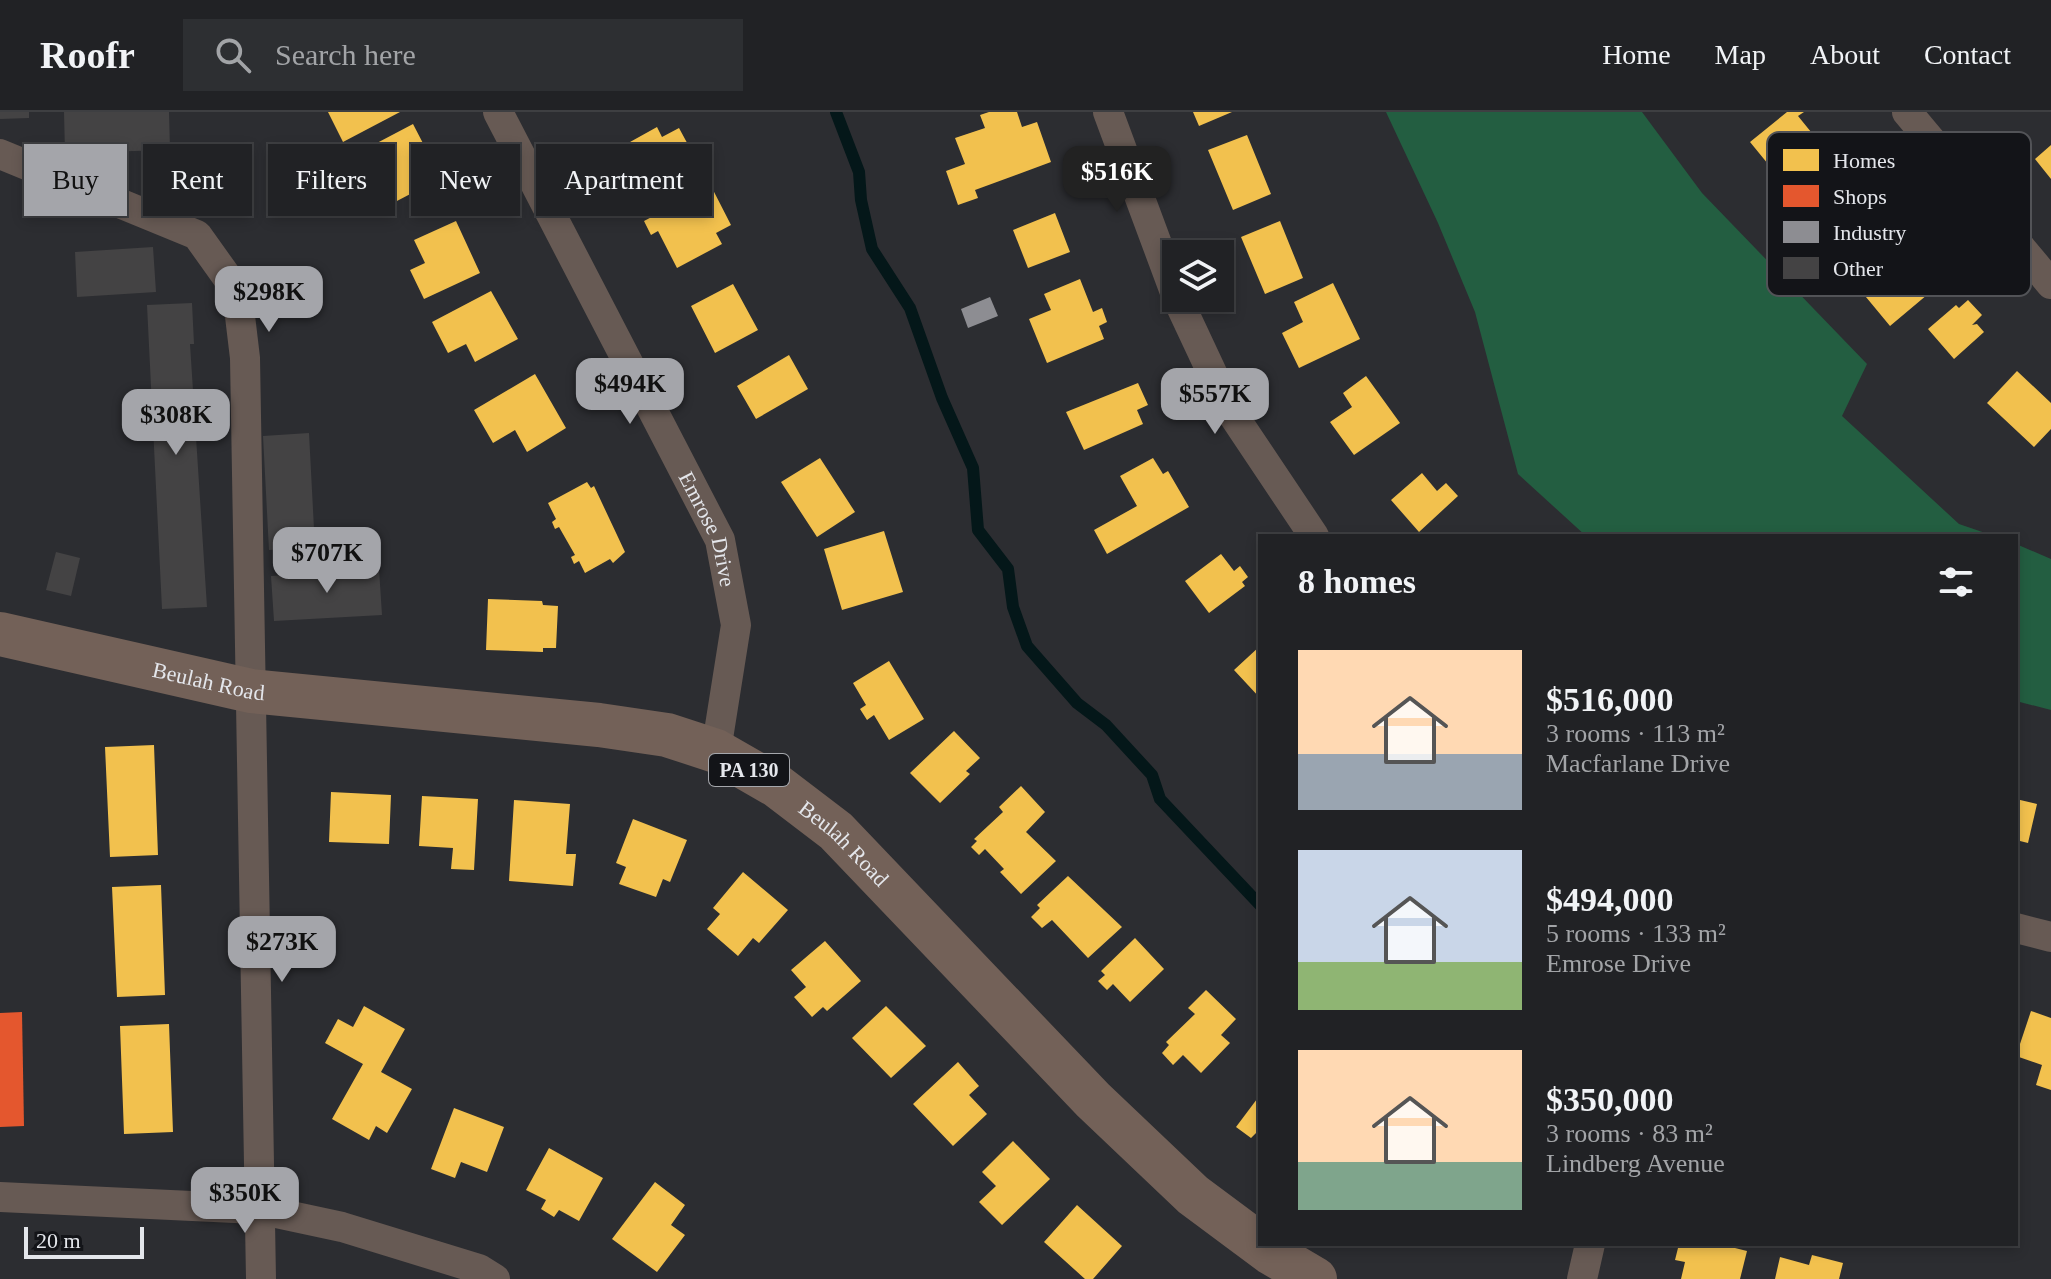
<!DOCTYPE html>
<html lang="en">
<head>
<meta charset="utf-8">
<style>
  :root { --surface:#212225; --page:#2d2f32; --text:#f1f3f6; --muted:#a2a4a7; --line:#3e3f42; --accent:#a4a5aa }
  body { margin:0; font-family:Georgia,serif; background:var(--page); color:var(--text); height:100vh; display:flex; flex-direction:column; font-size:30px; white-space:nowrap }
  * { box-sizing:border-box; margin:0 }
  p { font-size:26px; color:var(--muted) }
  .icon { flex:none; width:44px; height:44px; fill:none; stroke:currentColor; stroke-width:2; stroke-linecap:round; stroke-linejoin:round }
  .map { position:relative; flex:1; overflow:hidden }
  .panel { position:absolute; left:1258px; top:422px; width:760px; height:712px; display:flex; flex-direction:column; background:var(--surface); border-radius:0px; box-shadow:0 4px 12px #0003,0 0 0 2px var(--line) }
  .panel>* { flex:none }
  .guide { position:absolute; left:24px; top:32px; width:760px; height:72px; display:flex; gap:16px }
  .fabs { position:absolute; left:1162px; top:128px; display:grid; gap:16px }
  .fabs a { display:grid; place-items:center; width:72px; height:72px; border-radius:0px; background:var(--surface); box-shadow:0 4px 12px #0003,0 0 0 2px var(--line); font-size:40px }
  .scale { position:absolute; left:24px; bottom:20px; width:120px; box-sizing:border-box; padding-left:8px; border:4px solid #e4e6eb; border-top:0; font-size:22px; line-height:28px; white-space:nowrap; color:#e4e6eb; -webkit-text-stroke:6px #131418; paint-order:stroke }
  .price { position:absolute; translate:-50% -68px; padding:0 18px; border-radius:16px; background:var(--accent); color:#111; font-size:26px; line-height:52px; filter:drop-shadow(0 2px 4px #0008) }
  .price::after { content:''; position:absolute; left:50%; top:48px; width:24px; height:18px; margin-left:-12px; background:inherit; clip-path:polygon(0 0,100% 0,50% 100%) }
  .price.current { background:#222; color:#fff }
  ul { padding:0; list-style:none }
  li { display:flex; align-items:center; gap:24px; height:200px; padding:0 40px }
  li span { display:grid; place-items:center; flex:none; width:224px; height:160px; border-radius:0px; color:#555 }
  li>.icon { margin-inline-start:auto }
  span .icon { width:96px; height:96px; fill:#fffc; stroke-width:1 }
  li b { font-size:34px }
  h2 { display:flex; justify-content:space-between; align-items:center; height:96px; padding:0 40px; font-size:34px }
  .tag { padding:0 28px; border-radius:0px; background:var(--surface); box-shadow:0 4px 12px #0003,0 0 0 2px var(--line); font-size:28px; line-height:72px }
  .tag.current { background:var(--accent); color:#111 }
  header { display:flex; align-items:center; gap:48px; box-sizing:border-box; height:112px; padding:0 40px; background:var(--surface); border-bottom:2px solid var(--line) }
  header strong { font-size:38px }
  nav { display:flex; gap:44px; margin-inline-start:auto; font-size:28px }
  .search { width:560px; height:72px; background:var(--page); display:flex; align-items:center; gap:20px; box-sizing:border-box; padding:0 28px; border-radius:0px; color:var(--muted); font-size:30px }
  .map>svg:first-child { display:block }
  .forest { fill:#235e41 }
  .homes { fill:#f2c14e }
  .shops { fill:#e4572e }
  .industry { fill:#8d8d92 }
  .lines { fill:none; stroke-linecap:round; stroke-linejoin:round }
  .stream { stroke:#041719; stroke-width:12 }
  .building { fill:#444344 }
  .street { stroke:#675a54; stroke-width:30 }
  .primary { stroke:#736158; stroke-width:44 }
  .labels { text-anchor:middle; dominant-baseline:central; stroke-width:8; stroke-linejoin:round; paint-order:stroke }
  .shield { fill:#131418; stroke:#a5a7ac; stroke-width:2 }
  .shield-label { font-size:20px; font-weight:bold; fill:#e4e6eb }
  .street-label { font-size:22px; fill:#e4e6eb; stroke:#131418 }
  .key { fill:#131418; stroke:#525357; stroke-width:2 }
  .key-label { font-size:22px; fill:#e4e6eb }
</style>
</head>
<body>
<header>
<strong>Roofr</strong>
<div class="search"><svg class="icon" aria-label="search" viewBox="0 0 24 24"><circle cx="10" cy="10" r="6"/><path d="M15 15l6 6"/></svg>Search here</div>
<nav><a>Home</a><a>Map</a><a>About</a><a>Contact</a></nav>
</header>
<div class="map">
<svg width="2051" height="1167" viewBox="0 0 2051 1167">
  <rect width="100%" height="100%" fill="#2c2d31"/>
  <path class="forest" d="M1386,0h256l60,81 165,171 -25,52 117,108 35,12h-408l-68,-62 -43,-162 -37,-89z
    M2016,432l35,15v151l-35,-9z"/>
  <path class="homes" d="M328,0h72l-57,30z
    M989,0h28l5,15 15,-5 14,40 -76,28 3,8 -20,7 -12,-34 19,-7 -10,-26 30,-10 -5,-13z
    M1193,0h39l-33,14z
    M1787,0h17l-6,4 22,27 -43,32 -27,-33z
    M413,12l28,54 -46,24 -15,-27 -10,6 -14,-27z
    M657,15l5,10 17,-9 19,35 -62,34 -24,-45z
    M1247,23l24,59 -38,16 -25,-60z
    M2051,33v34l-16,-20z
    M711,74l20,39 -15,8 6,11 -45,24 -19,-37 -7,4 -7,-14z
    M1055,101l15,39 -42,16 -15,-38z
    M456,109l24,52 -56,26 -14,-29 15,-7 -11,-23z
    M1280,109l23,57 -38,16 -24,-57z
    M1922,127l18,22 -12,9 12,14 -50,42 -29,-35z
    M1080,167l13,33 9,-4 5,14 -8,4 5,13 -57,24 -18,-44 22,-9 -7,-16z
    M1333,171l27,56 -61,29 -17,-35 21,-11 -9,-20z
    M733,172l25,46 -43,23 -24,-47z
    M491,179l27,48 -43,23 -9,-18 -18,9 -16,-31z
    M1968,188l14,15 -10,10 5,-1 7,8 -30,27 -26,-30 28,-24 3,3z
    M789,243l19,34 -52,30 -19,-33z
    M2017,259l34,32v26l-17,18 -47,-44z
    M535,262l31,54 -39,24 -12,-22 -22,13 -19,-33z
    M1366,264l34,47 -46,32 -24,-33 22,-15 -9,-14z
    M1138,271l10,22 -11,5 6,14 -59,26 -18,-38z
    M820,346l35,54 -38,25 -36,-55z
    M1153,346l10,16 5,-3 21,36 -82,47 -13,-24 43,-24 -17,-30z
    M1422,361l15,18 9,-8 12,13 -39,36 -28,-32z
    M587,370l4,6 3,-2 31,66 -12,11 -3,-4 -25,14 -6,-12 -5,3 -3,-7 4,-2 -16,-28 -4,2 -3,-7 4,-3 -8,-16z
    M884,419l19,61 -61,18 -18,-61z
    M1221,442l13,17 6,-5 8,11 -6,5 3,4 -36,27 -24,-32z
    M488,487l54,2 1,4 15,1 -2,42h-13v4l-57,-2z
    M1260,534v52l-26,-28z
    M889,549l35,58 -35,21 -15,-25 -7,5 -7,-11 6,-4 -13,-22z
    M954,619l26,27 -14,13 4,3 -30,29 -30,-30z
    M154,633l4,110 -48,2 -5,-110z
    M1021,674l24,26 -19,20 30,29 -35,33 -21,-22 4,-3 -19,-20 -6,6 -8,-8 6,-6 -3,-2 29,-27 -4,-5z
    M331,680l60,3 -2,49 -60,-2z
    M422,684l56,3 -4,71 -23,-1 2,-21 -34,-2z
    M2016,687l21,5 -9,39 -12,-3z
    M514,688l56,4 -4,50h10l-3,32 -64,-5z
    M633,707l54,21 -17,42 -7,-3 -7,18 -37,-13 7,-17 -10,-4z
    M743,760l45,38 -29,33 -6,-5 -15,18 -31,-27 13,-15 -7,-6z
    M1068,764l54,51 -34,31 -36,-38 -10,8 -11,-11 9,-9 -3,-3z
    M161,773l4,110 -48,2 -5,-110z
    M1135,826l29,31 -34,33 -17,-18 -6,6 -9,-9 7,-6 -4,-4z
    M825,829l36,40 -34,30 -4,-4 -11,10 -18,-20 12,-10 -15,-17z
    M1206,878l30,29 -15,16 9,8 -29,30 -18,-18 -10,10 -11,-12 7,-8 -3,-3 29,-28 -7,-6z
    M364,894l41,23 -24,43 31,17 -25,44 -11,-7 -7,14 -37,-21 31,-55 -38,-21 13,-24 15,8z
    M886,894l40,40 -35,32 -39,-40z
    M2031,899l20,7v72l-15,-5 6,-20 -26,-9z
    M169,912l4,108 -49,2 -4,-108z
    M958,950l21,24 -10,9 18,19 -34,32 -40,-42z
    M1260,983v34l-9,9 -15,-11z
    M454,996l50,19 -17,45 -26,-10 -6,16 -24,-9z
    M1013,1029l37,38 -48,46 -23,-23 17,-16 -14,-14z
    M549,1036l54,30 -24,43 -20,-11 -5,7 -13,-8 5,-9 -20,-10z
    M655,1070l30,23 -14,20 14,10 -28,37 -45,-33z
    M1077,1093l45,41 -29,33h-8l-41,-37z
    M1679,1132h40l28,7 -7,28h-59l4,-17 -10,-2z
    M1812,1143l31,8 -4,16h-64l5,-22 29,8z"/>
  <path class="shops" d="M22,900l2,114 -24,1v-114z"/>
  <path class="industry" d="M990,185l8,19 -30,12 -7,-19z"/>
  <g class="lines">
    <path class="stream" d="M836,0l23,60 2,28 11,49 38,59 32,90 31,70 5,62 30,39 5,38 14,39 50,57 29,22 46,50 8,24 100,106"/>
  </g>
  <path class="building" d="M0,0h29v6l-29,1z
    M64,0h105l1,38 -105,3z
    M153,135l3,45 -79,5 -2,-45z
    M192,191l2,41h-4l17,263 -45,2 -15,-304z
    M309,321l6,115 -46,2 -6,-114z
    M56,440l24,6 -9,38 -25,-6z
    M379,457l3,46 -108,6 -3,-45z"/>
  <g class="lines">
    <g class="street">
      <path id="s1" d="M498,0l222,428 16,85 -20,126"/>
      <path d="M1108,0l68,183"/>
      <path d="M1907,0l144,172"/>
      <path d="M0,42l197,81 40,56 8,67 16,921"/>
      <path d="M1177,186l52,111 85,127"/>
      <path d="M2016,816l35,9"/>
      <path d="M0,1085l258,12 84,18 137,42 16,10"/>
      <path d="M1582,1167l8,-35"/>
    </g>
    <path class="primary" id="s2" d="M0,522l251,57 348,34 68,10 49,16 61,35 59,45 257,269 100,95 78,58 44,26"/>
  </g>
  <g class="labels">
    <rect class="shield" x="709" y="642" width="80" height="32" rx="6"/>
    <g class="shield-label">
      <text x="749" y="658">PA 130</text>
    </g>
    <g class="street-label">
      <text stroke="none"><textPath href="#s1" startOffset="468">Emrose Drive</textPath></text>
      <text stroke="none"><textPath href="#s2" startOffset="214">Beulah Road</textPath></text>
      <text stroke="none"><textPath href="#s2" startOffset="886">Beulah Road</textPath></text>
    </g>
  </g>
  <rect x="1767" y="20" width="264" height="164" rx="12" class="key"/>
  <rect x="1783" y="37" width="36" height="22" fill="#f2c14e"/>
  <rect x="1783" y="73" width="36" height="22" fill="#e4572e"/>
  <rect x="1783" y="109" width="36" height="22" fill="#8d8d92"/>
  <rect x="1783" y="145" width="36" height="22" fill="#444344"/>
  <g class="key-label">
    <text x="1833" y="56">Homes</text>
    <text x="1833" y="92">Shops</text>
    <text x="1833" y="128">Industry</text>
    <text x="1833" y="164">Other</text>
  </g>
</svg>
<div class="fabs">
<a><svg class="icon" aria-label="layers" viewBox="0 0 24 24"><path d="M12 4l9 5-9 5-9-5zM3 14l9 5 9-5"/></svg></a>
</div>
<div class="scale">20 m</div>
<b class="price current" style="left:1117px;top:102px">$516K</b>
<b class="price" style="left:269px;top:222px">$298K</b>
<b class="price" style="left:630px;top:314px">$494K</b>
<b class="price" style="left:1215px;top:324px">$557K</b>
<b class="price" style="left:176px;top:345px">$308K</b>
<b class="price" style="left:327px;top:483px">$707K</b>
<b class="price" style="left:282px;top:872px">$273K</b>
<b class="price" style="left:245px;top:1123px">$350K</b>
<div class="guide">
<a class="tag current">Buy</a>
<a class="tag">Rent</a>
<a class="tag">Filters</a>
<a class="tag">New</a>
<a class="tag">Apartment</a>
</div>
<section class="panel">
<h2>8 homes<svg class="icon" aria-label="filters" viewBox="0 0 24 24"><path d="M4 7h16M4 17h16"/><circle cx="9" cy="7" r="2"/><circle cx="15" cy="17" r="2"/></svg></h2>
<ul>
<li><span style="background:linear-gradient(#ffd9b3 65%,#9aa5b1 0)"><svg class="icon" aria-label="home" viewBox="0 0 24 24"><path d="M3 11l9-7 9 7M6 9v11h12V9"/></svg></span><div><b>$516,000</b><p>3 rooms · 113 m²</p><p>Macfarlane Drive</p></div></li>
<li><span style="background:linear-gradient(#c9d6e8 70%,#8fb573 0)"><svg class="icon" aria-label="home" viewBox="0 0 24 24"><path d="M3 11l9-7 9 7M6 9v11h12V9"/></svg></span><div><b>$494,000</b><p>5 rooms · 133 m²</p><p>Emrose Drive</p></div></li>
<li><span style="background:linear-gradient(#ffd9b3 70%,#7fa58c 0)"><svg class="icon" aria-label="home" viewBox="0 0 24 24"><path d="M3 11l9-7 9 7M6 9v11h12V9"/></svg></span><div><b>$350,000</b><p>3 rooms · 83 m²</p><p>Lindberg Avenue</p></div></li>
</ul>
</section>
</div>
</body>
</html>
